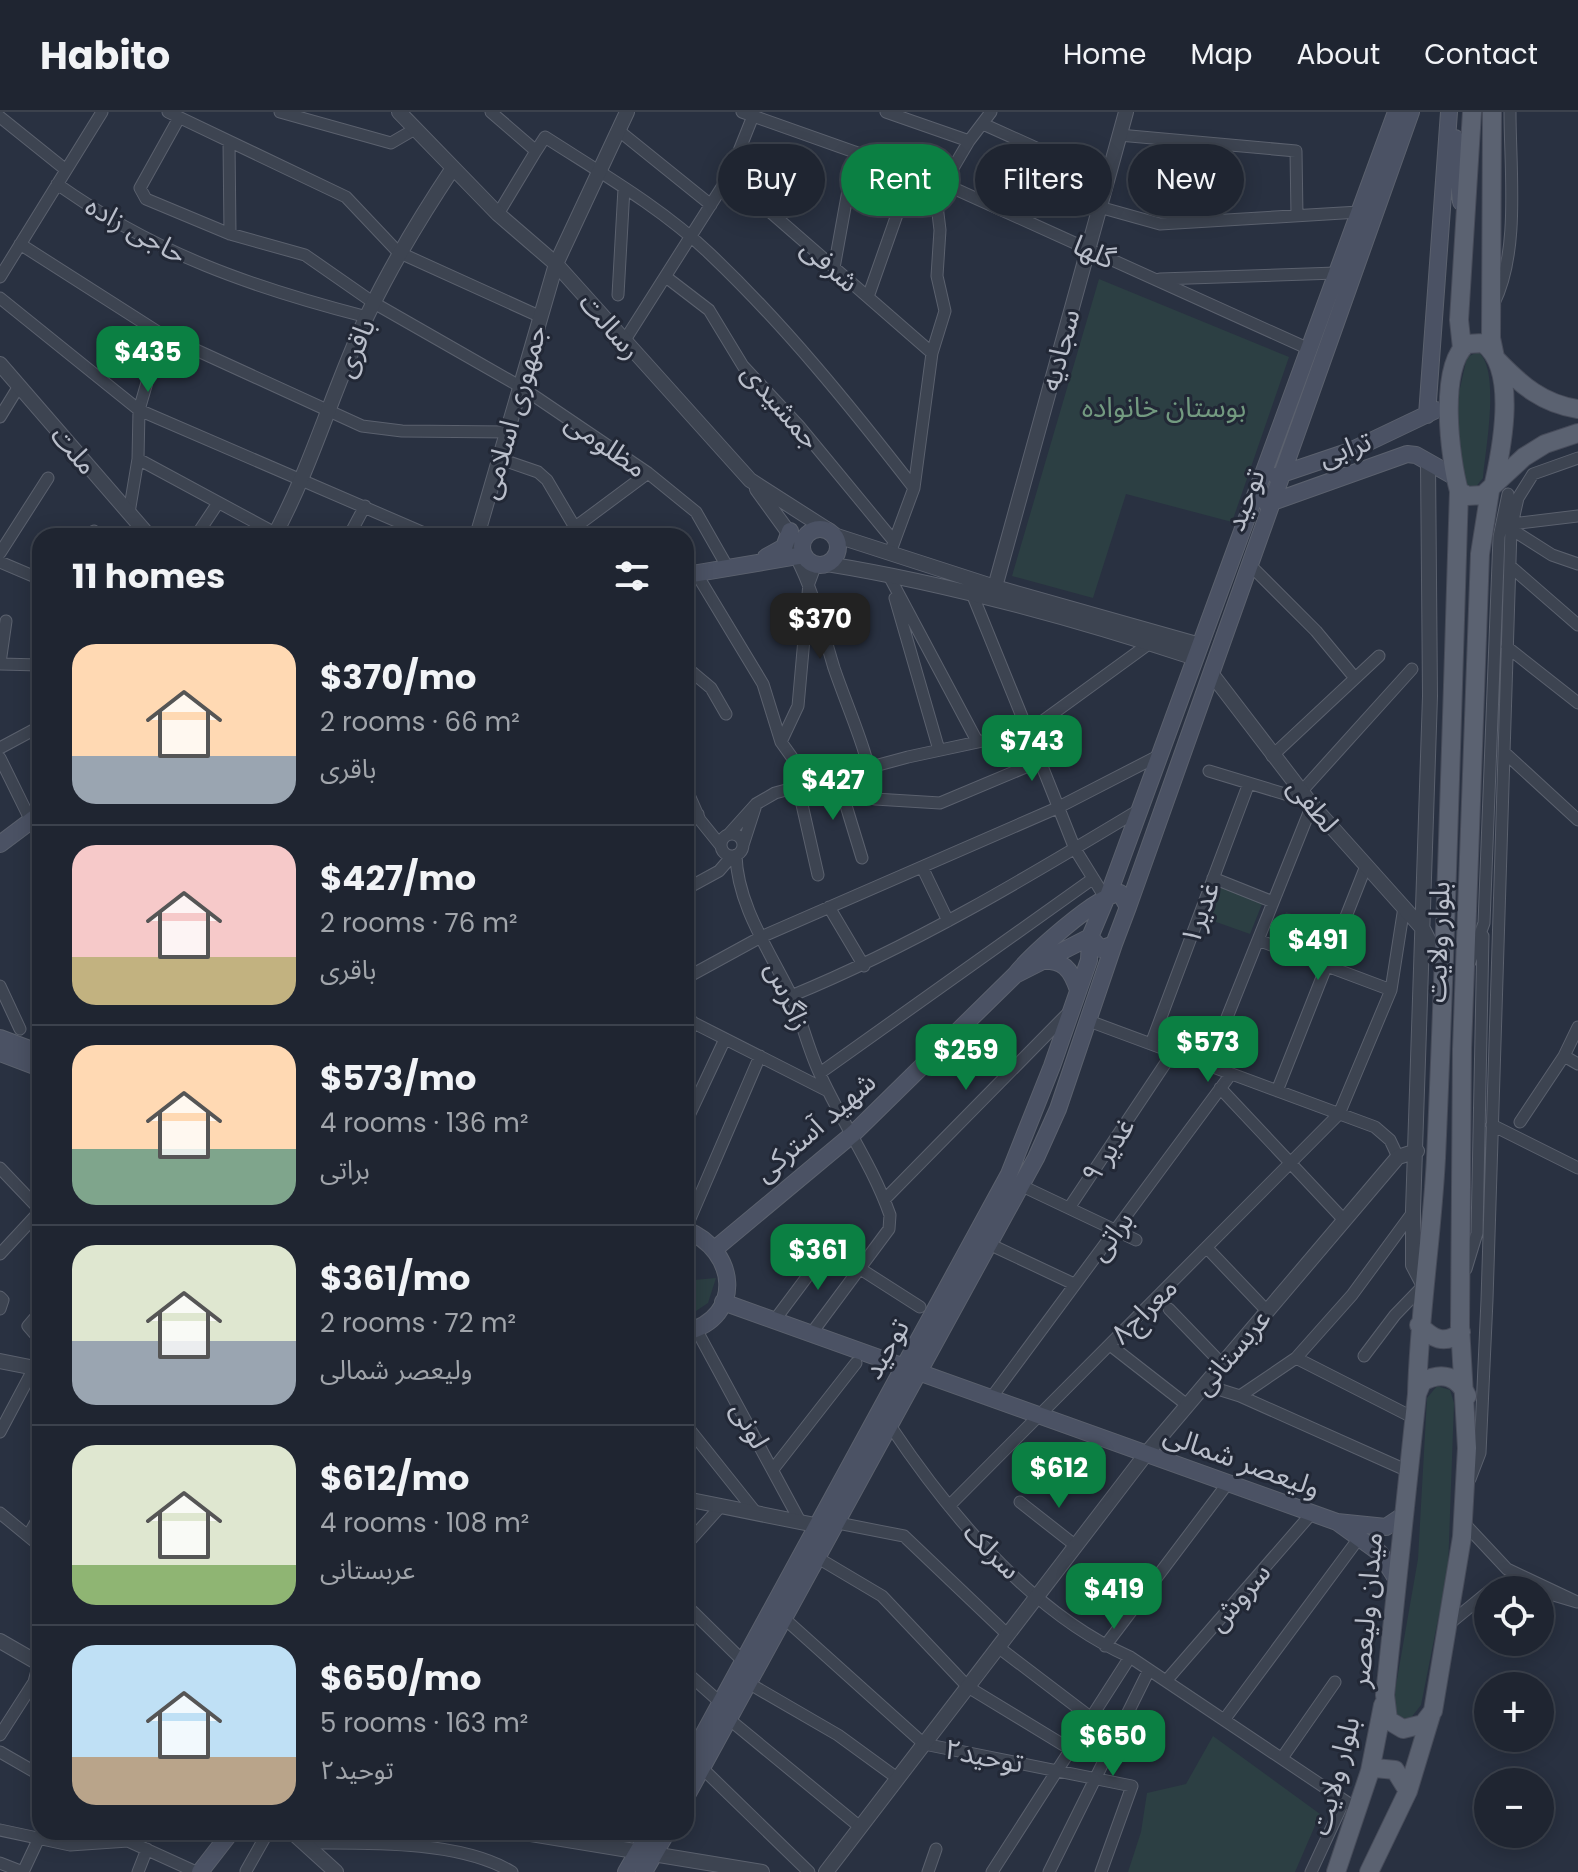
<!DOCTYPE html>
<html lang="en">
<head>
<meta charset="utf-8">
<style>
  :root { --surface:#1f2531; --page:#272d39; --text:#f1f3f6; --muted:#a1a5ab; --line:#3c424d; --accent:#0b8043 }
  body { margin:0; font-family:Poppins,"Noto Sans Arabic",sans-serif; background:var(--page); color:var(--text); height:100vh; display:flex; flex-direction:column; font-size:30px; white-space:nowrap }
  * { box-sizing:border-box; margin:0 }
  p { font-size:26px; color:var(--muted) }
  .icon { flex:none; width:44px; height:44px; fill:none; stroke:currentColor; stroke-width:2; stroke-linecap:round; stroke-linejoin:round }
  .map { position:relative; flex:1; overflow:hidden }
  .sheet { position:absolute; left:32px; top:416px; width:662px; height:1312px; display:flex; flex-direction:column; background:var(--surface); border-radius:24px; box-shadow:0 4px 20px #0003,0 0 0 2px var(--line) }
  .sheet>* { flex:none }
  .hud { position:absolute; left:718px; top:32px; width:740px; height:72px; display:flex; gap:16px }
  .controls { position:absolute; left:1474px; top:1464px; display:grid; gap:16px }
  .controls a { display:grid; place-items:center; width:80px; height:80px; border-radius:50%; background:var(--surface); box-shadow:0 4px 20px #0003,0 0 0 2px var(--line); font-size:40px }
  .price { position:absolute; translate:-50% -68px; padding:0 18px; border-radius:16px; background:var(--accent); color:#fff; font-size:26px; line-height:52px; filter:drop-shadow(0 2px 4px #0008) }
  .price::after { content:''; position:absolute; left:50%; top:48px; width:24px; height:18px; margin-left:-12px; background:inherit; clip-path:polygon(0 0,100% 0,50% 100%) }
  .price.on { background:#222; color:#fff }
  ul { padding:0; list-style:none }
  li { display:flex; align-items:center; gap:24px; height:200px; padding:0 40px }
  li+li { border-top:2px solid var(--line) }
  li span { display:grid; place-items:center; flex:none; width:224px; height:160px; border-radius:24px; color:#555 }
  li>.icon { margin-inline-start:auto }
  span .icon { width:96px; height:96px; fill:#fffc; stroke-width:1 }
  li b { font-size:34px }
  h2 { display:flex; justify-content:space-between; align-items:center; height:96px; padding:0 40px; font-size:34px }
  .tag { padding:0 28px; border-radius:36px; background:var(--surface); box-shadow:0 4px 20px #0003,0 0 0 2px var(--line); font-size:28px; line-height:72px }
  .tag.on { background:var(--accent); color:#fff }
  header { display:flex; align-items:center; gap:48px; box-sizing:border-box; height:112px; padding:0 40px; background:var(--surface); border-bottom:2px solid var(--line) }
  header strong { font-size:38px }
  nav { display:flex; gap:44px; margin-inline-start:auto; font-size:28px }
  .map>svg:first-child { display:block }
  .green { fill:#2c3f43 }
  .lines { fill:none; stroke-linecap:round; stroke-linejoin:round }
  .minor-casing { stroke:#5b616e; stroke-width:13 }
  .tertiary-casing { stroke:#5b616e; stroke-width:16 }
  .secondary-casing { stroke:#5b616e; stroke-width:18 }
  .primary-casing { stroke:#474c5a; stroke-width:20 }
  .minor { stroke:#3d4451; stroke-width:11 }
  .tertiary { stroke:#3d4451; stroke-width:14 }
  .secondary { stroke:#4b5264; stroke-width:16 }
  .primary { stroke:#5b6271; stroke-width:18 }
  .labels { text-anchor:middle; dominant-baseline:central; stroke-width:6; stroke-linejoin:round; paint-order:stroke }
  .street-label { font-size:28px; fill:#babfcb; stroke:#222836 }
  .park-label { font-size:28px; fill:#739a80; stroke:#222836 }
</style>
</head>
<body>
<header>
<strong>Habito</strong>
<nav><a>Home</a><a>Map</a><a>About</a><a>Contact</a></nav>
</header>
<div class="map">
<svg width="1578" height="1760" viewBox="0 0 1578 1760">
  <rect width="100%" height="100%" fill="#293141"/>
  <path class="green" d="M1099,167l190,78 -57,165 -106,-28 -33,104 -81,-22z
    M1478,240c23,17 7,99 5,126l-9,11 -11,-4 -7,-79 11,-49z
    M1219,774l43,18 -12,30 -45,-16z
    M1286,800l45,16 -11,28 -45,-16z
    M716,1166l-8,25 -21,14 -1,-21 9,-5 -1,-11z
    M1437,1274l13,4 4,13 -6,166 -27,136 -11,14 -9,1 -9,-12 26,-149 9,-161z
    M1213,1624l107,78 -25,58h-167l13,-40 6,-39 39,-9z"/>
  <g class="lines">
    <defs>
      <path id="minor" d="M168,0l178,85 52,55 143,65
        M280,0l111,31 24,-14
        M491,0l45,39 -38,63
        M742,0l200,71 367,166
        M886,0l83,29 22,-29
        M0,5l66,53
        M179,6l-39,70 6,11 84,35 75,21 69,48 147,84 127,86 48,39 32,56
        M983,12l124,56
        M618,18l93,75
        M1119,23l177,16 1,65
        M229,30l1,92
        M536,39l9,-14c56,36 117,71 165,117 75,71 141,153 204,234
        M729,64l203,177
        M57,72c99,70 194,103 310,133
        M1099,95l61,17 199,-12
        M20,132l141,90 201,92 40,5 106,1
        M834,156l21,-116
        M0,165l102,-165
        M666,165l43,33 34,56 56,60 94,114
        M1160,167l176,-6
        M618,183l6,-107
        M868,185l44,-125
        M0,186l139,112 292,126
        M1494,191c26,-52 16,-133 16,-191
        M623,231l106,-167 24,-60
        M0,305l19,-31
        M138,347l137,74
        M500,347l38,13 9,8 33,56
        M129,401l9,-54 1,-49 22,-76
        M1512,412l66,-8
        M574,416l74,-55
        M1511,417l41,26 26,9
        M91,424l3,-5
        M196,424l22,-33
        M349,424l16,-30
        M0,441l48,-75
        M890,441l24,-65 18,-135 13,-42 -8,-35 3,-46 -4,-33 33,-56
        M795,444c19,35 27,73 39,112 15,44 35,85 41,131l65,4 100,-42 -67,-165
        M0,450l40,17
        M1249,452l67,67 39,47
        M1510,454l68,59
        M696,461l67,111 18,58 30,42
        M888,462l89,167
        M895,486l44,152
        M1507,535l71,56
        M0,551l6,-42
        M0,552l40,1
        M686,555l25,21 15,26
        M781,630l17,-36 11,-123 7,-19
        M0,636l39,-21
        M1504,640l74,68
        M1272,644l107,-100
        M0,646l31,63
        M1040,649l35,88 31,50
        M1209,659l99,30
        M837,664l25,82
        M798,675l20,88
        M686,676l14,32 21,26
        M1301,680l111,-123
        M686,709l12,-7
        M721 733a11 11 0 1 1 22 0a11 11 0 1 1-22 0Z
        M729,722l27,-30 19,-11 133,-36 121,-26 121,-88
        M743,733l12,-37
        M736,743c1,48 32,94 53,136 12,26 18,55 30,81 22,49 53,92 71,143l-1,14 -78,105
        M922,755l26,54
        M1213,766l60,24
        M686,777l33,-18 13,-15
        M829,795l35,59
        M1258,828l133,50
        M1470,850l14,-39 15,-386 9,-43
        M686,866l75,-41 296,-129 103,-53
        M0,874l20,43
        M791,884c122,-50 235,-118 348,-186
        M686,907l142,72
        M1089,909l286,106 15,13 8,17
        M686,924l7,-14
        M1151,932l98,-261
        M1564,944l14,8
        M1208,953l104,-260
        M820,961l271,-193
        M1220,976l124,132
        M1277,979l89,-225
        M686,1010l39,-83
        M1520,1010l44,-66 14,-29
        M1492,1013l86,43
        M0,1056l40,42
        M1020,1073l116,55
        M885,1087l184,-187
        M1069,1096l104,-156
        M686,1116l74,-172
        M989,1132l85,40
        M1207,1136l60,63
        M0,1142l40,-43
        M859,1156l61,39
        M1466,1157l11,-36 6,-297
        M0,1185l3,3 -3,9
        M1169,1197l53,55
        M40,1200l-12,14 12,14
        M774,1209l59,-79
        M696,1217l105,194
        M1110,1233l77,60
        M1364,1244l31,-41 28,-29
        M1296,1246l118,60
        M1205,1273l35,11 168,75
        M1240,1284l56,-38 56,-63 61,-83
        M991,1286l240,-324
        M686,1313l71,89
        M891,1315c59,88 140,186 239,230l227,152
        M0,1320l34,-64
        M774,1356l82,-105
        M1470,1367l10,-26 7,-153 24,-771 7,-31 15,-24 45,-16
        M1020,1390l56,44
        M949,1394l390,-392 52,-124 13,-83
        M0,1401l40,33
        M1463,1410l44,47 70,33 -37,-11
        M838,1411l66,13 104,99
        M28,1424l12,-21
        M686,1433l35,-39
        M818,1446l64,38 86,91 102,62
        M1492,1478l16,-9 28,8
        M686,1493l59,58
        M786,1508l138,124 208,42 -31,86
        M1449,1512l39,-32
        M1105,1534l123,-163
        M998,1535l92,70
        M686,1560l36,32
        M1166,1569l146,-168
        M750,1572l88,51 59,43
        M730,1608l130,107
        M1224,1608l135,-182
        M0,1623l34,-53 6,-23
        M0,1640l40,23
        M1282,1646l53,-76
        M702,1656l107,104
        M0,1718l70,15 58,-4 68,31
        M304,1731c62,0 155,-3 208,29
        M0,1751l23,9
        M246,1759l22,-39
        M23,1760l16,-34
        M138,1760l9,-23
        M928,1760l8,-23
        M992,1760l138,-215
        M1049,1760l100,-202
        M1311,1760l33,-71"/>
      <path id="tertiary" d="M399,0l99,102 58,50 194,216 78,50
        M0,252l149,172
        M757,377l45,62
        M834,423l161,52 205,58
        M274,424c38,-70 59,-147 93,-220 25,-52 54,-100 86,-148
        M477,424l79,-272 71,-152
        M827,452c124,20 249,55 368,94
        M995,475l131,-475
        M1211,561l101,132 111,124 21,41
        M1424,1174l-11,-21v-54l17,-515 -2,-234
        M0,1249l40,8
        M686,1387l129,26
        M0,1529l40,23
        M292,1720l44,40
        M519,1720l243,40
        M826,1760l320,-418 252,-297 19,-6"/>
      <path id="secondary" d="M1455,26l6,64
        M1427,303l22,-303
        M1276,364l74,-25 86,-41
        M1267,392l140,-50 9,1 39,22
        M802 435a18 18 0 1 1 36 0a18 18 0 1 1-36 0Z
        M766,445l18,-10 6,-16
        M686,463l118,-20
        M0,732l40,-30
        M1108,784l288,-784
        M1128,795l283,-795
        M1090,825l-75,38c15,-19 83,-81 105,-82l8,14 -14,37 -13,5 -11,-12 16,-38
        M1040,849c23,-2 31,8 38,29
        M0,926l40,15
        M0,941l40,15
        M686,1118c51,20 59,87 0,102
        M716,1136l138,-115 161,-158
        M723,1190l614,220
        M1397,1468l-17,-27 -43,-31 49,5 18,-12
        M686,1654l323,-592 43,-108 37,-106 1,-20
        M686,1685l350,-639 22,-49 56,-165
        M200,1760l31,-40
        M626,1760l23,-40
        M644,1760l23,-40"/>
      <path id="primary" d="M1492,0l-1,226 4,19
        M1462,236l-3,-28 13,-208
        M1497,248c24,25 46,44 81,49
        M1494,371c8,-36 24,-114 -11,-140l-16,1c-29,22 -17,115 -8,147l8,5 16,-1 41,-38 21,-13 33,-11
        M1419,1213c13,13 25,21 42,7
        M1417,1282c2,-80 15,-157 19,-236 10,-222 16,-445 23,-667
        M1467,1284c-9,-20 -25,-25 -45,-14l-5,12 -32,301 3,25 15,9 20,-5 10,-13 29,-174 5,-89 -7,-122 2,-277 18,-495 10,-63
        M1370,1659l5,-3 20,2 13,21
        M1336,1760l34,-101 13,-66
        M1369,1760l39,-81 23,-76"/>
    </defs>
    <use href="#minor" class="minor-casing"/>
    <use href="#tertiary" class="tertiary-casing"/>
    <use href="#secondary" class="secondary-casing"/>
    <use href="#primary" class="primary-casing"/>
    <use href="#minor" class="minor"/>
    <use href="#tertiary" class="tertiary"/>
    <use href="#secondary" class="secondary"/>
    <use href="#primary" class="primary"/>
  </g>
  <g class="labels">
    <g class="street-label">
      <text transform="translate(136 118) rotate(29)">حاجی زاده</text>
      <text transform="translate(1094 140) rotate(24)">گلها</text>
      <text transform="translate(830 153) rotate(41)">شرفی</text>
      <text transform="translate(610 214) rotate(49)">رسالت</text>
      <text transform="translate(355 236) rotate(-67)">باقری</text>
      <text transform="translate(1060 238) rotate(-75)">سجادیه</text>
      <text transform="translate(781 294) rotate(49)">جمشیدی</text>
      <text transform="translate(513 300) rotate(-74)">جمهوری اسلامی</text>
      <text transform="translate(606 333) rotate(35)">مظلومی</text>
      <text transform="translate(1345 337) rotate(-20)">ترابی</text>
      <text transform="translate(74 338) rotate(49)">ملت</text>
      <text transform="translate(1245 388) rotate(-69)">توحید</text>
      <text transform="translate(1313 693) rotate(50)">لطفی</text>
      <text transform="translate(1200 801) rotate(-70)">غدیر۱</text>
      <text transform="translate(1438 830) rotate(-88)">بلوار ولایت</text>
      <text transform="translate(788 884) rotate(66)">زاگرس</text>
      <text transform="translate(815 1015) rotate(-41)">شهید آسترکی</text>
      <text transform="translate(1108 1038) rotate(-56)">غدیر ۹</text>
      <text transform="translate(1111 1124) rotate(-53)">براتی</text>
      <text transform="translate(1144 1199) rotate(-45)">معراج۸</text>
      <text transform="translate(886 1237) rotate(-60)">توحید</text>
      <text transform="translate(1232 1240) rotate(-50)">عربستانی</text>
      <text transform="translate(750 1313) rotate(61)">لونی</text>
      <text transform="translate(1242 1349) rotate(20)">ولیعصر شمالی</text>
      <text transform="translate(992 1439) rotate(45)">سرلک</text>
      <text transform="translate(1239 1485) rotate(-49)">سروش</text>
      <text transform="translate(1366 1498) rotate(-85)">میدان ولیعصر</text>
      <text transform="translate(984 1644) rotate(11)">توحید۲</text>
      <text transform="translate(1335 1664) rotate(-75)">بلوار ولایت</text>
    </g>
    <g class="park-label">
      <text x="1164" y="295">بوستان خانواده</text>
    </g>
  </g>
</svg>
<div class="controls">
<a><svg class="icon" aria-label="locate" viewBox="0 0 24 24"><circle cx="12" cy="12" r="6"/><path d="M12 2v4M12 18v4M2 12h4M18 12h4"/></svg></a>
<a>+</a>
<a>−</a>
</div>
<b class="price" style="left:148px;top:282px">$435</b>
<b class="price on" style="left:820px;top:549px">$370</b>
<b class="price" style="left:1032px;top:671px">$743</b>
<b class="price" style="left:833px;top:710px">$427</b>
<b class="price" style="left:1318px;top:870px">$491</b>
<b class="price" style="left:1208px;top:972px">$573</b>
<b class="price" style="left:966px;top:980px">$259</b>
<b class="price" style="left:818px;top:1180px">$361</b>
<b class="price" style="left:1059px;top:1398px">$612</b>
<b class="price" style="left:1114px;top:1519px">$419</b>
<b class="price" style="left:1113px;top:1666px">$650</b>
<div class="hud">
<a class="tag">Buy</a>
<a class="tag on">Rent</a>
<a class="tag">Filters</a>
<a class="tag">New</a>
</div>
<section class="sheet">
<h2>11 homes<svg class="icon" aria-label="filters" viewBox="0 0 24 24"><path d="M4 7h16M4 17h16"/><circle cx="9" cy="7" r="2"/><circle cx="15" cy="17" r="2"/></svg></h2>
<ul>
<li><span style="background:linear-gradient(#ffd9b3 70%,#9aa5b1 0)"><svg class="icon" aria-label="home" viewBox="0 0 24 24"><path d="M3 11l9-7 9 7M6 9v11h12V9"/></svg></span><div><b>$370/mo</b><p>2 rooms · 66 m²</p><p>باقری</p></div></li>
<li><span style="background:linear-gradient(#f6c9c9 70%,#c2b280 0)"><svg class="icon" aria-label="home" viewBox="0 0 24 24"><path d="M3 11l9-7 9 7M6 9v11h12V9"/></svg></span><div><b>$427/mo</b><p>2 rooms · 76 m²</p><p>باقری</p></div></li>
<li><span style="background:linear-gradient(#ffd9b3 65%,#7fa58c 0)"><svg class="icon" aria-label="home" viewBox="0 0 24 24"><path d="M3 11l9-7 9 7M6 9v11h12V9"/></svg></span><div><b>$573/mo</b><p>4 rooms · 136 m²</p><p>براتی</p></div></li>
<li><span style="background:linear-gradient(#dfe7d0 60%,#9aa5b1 0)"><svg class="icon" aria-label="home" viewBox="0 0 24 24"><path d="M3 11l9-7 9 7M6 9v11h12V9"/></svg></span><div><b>$361/mo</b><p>2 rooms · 72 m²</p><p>ولیعصر شمالی</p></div></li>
<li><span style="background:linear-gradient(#dfe7d0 75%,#8fb573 0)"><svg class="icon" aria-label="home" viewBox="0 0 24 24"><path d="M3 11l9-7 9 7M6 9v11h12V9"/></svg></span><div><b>$612/mo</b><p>4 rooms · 108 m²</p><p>عربستانی</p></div></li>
<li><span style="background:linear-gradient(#bfe0f5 70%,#b9a48a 0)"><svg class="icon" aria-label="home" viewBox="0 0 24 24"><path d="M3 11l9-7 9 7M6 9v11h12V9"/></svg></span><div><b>$650/mo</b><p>5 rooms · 163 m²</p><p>توحید۲</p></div></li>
</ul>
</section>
</div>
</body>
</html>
